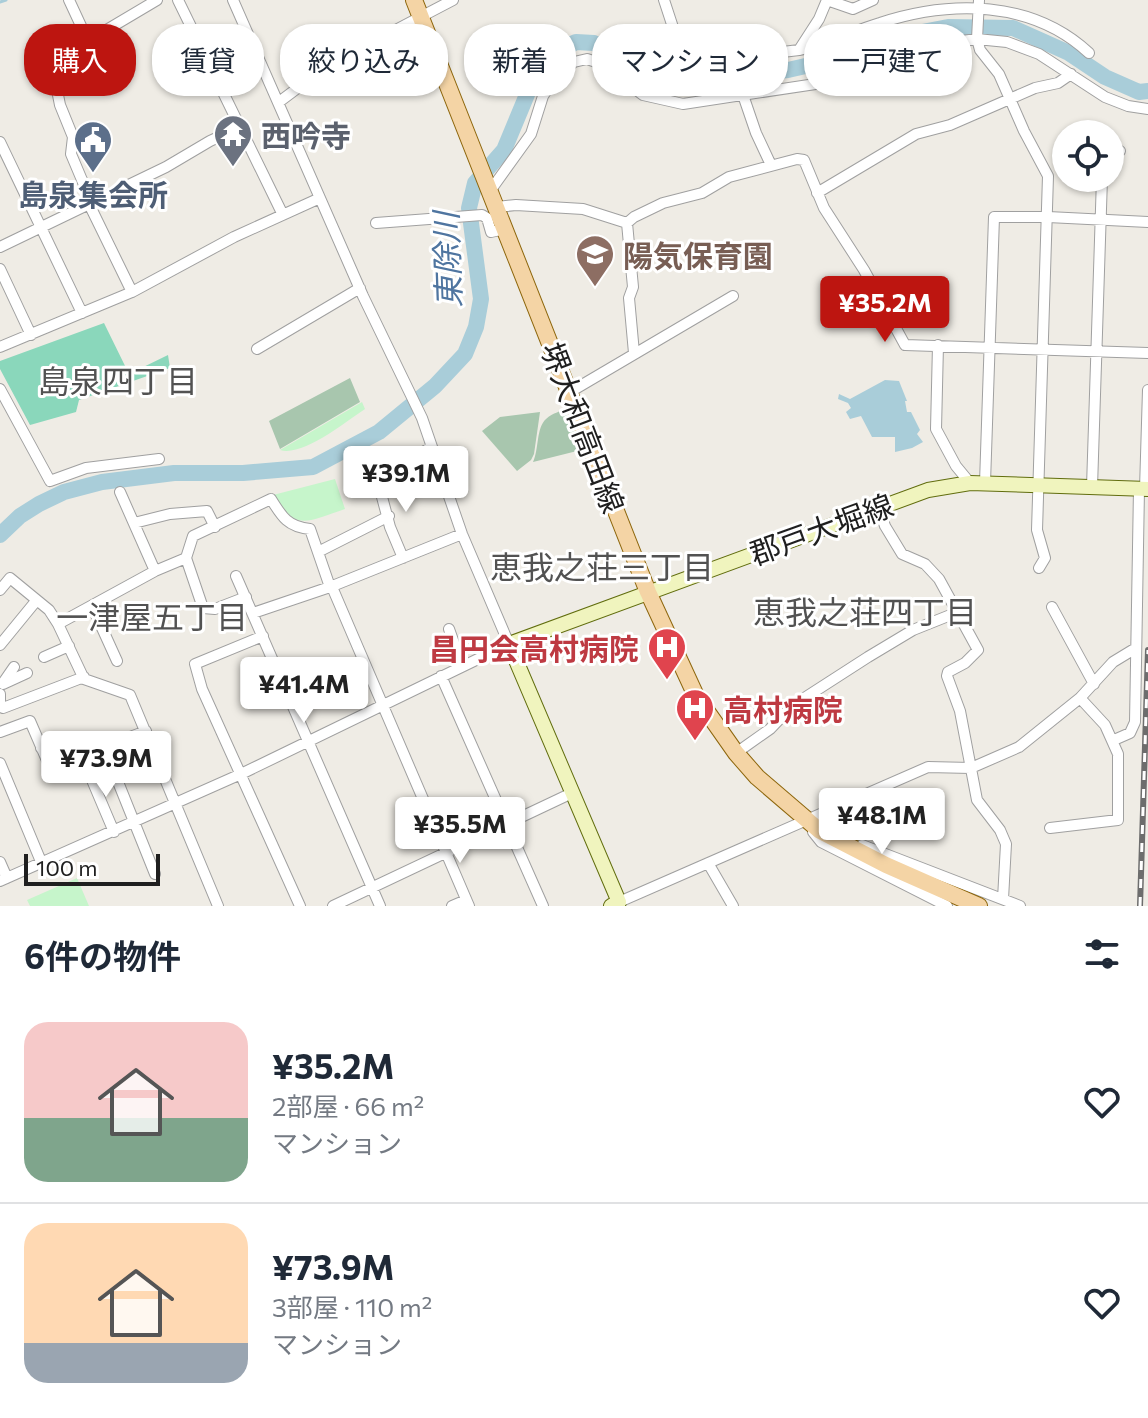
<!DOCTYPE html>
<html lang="ja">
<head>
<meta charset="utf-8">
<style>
  :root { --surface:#fff; --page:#f2f2f3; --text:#1f2937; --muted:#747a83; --line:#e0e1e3; --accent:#bd1510 }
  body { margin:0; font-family:Commissioner,"Noto Sans JP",sans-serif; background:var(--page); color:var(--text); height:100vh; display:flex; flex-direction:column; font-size:30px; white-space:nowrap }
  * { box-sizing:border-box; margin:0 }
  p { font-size:26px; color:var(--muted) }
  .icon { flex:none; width:44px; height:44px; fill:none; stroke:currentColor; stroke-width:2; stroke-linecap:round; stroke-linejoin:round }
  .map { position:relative; height:906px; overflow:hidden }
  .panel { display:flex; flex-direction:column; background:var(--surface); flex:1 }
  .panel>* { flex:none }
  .guide { position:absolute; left:24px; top:24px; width:1100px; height:72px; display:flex; gap:16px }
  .tools { position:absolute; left:1052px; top:120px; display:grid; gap:16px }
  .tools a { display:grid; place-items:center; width:72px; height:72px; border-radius:50%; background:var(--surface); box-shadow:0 2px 6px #0004; font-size:40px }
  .scale { position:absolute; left:24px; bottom:20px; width:136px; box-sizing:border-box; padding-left:8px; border:4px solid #1f1f1f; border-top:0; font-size:22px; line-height:28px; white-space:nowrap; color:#1f1f1f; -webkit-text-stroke:6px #fff; paint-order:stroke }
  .price { position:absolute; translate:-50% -68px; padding:0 18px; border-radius:8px; background:#fff; color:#222; font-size:26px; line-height:52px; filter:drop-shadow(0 2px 4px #0008) }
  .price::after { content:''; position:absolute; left:50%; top:48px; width:24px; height:18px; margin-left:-12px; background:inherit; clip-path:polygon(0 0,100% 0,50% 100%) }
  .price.active { background:var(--accent); color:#fff }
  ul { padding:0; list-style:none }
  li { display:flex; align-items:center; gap:24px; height:200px; padding:0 24px }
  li+li { border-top:2px solid var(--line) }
  li span { display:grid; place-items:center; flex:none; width:224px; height:160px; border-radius:24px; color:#555 }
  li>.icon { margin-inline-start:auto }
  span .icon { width:96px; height:96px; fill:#fffc; stroke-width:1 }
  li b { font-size:34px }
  h2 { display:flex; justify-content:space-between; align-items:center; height:96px; padding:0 24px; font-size:34px }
  .chip { padding:0 28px; border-radius:32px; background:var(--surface); box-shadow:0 2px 6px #0004; font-size:28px; line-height:72px }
  .chip.active { background:var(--accent); color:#fff }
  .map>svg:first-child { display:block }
  .cemetery { fill:#a8c6ae }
  .park { fill:#c6f5cb }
  .pitch { fill:#8ad7bb }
  .water { fill:#a9cdd9 }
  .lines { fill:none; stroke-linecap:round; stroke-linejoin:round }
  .stream { stroke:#a9cdd9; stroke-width:3 }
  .river { stroke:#a9cdd9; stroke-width:16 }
  .street-casing { stroke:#a0a0a0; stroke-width:12 }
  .secondary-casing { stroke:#616d0e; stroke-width:16 }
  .primary-casing { stroke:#8d660c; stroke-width:18 }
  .street { stroke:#fff; stroke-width:10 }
  .secondary { stroke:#f0f4be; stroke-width:14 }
  .primary { stroke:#f4d4a5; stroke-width:16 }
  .rail-casing { stroke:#6d6d6d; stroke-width:6 }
  .rail { stroke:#fff; stroke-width:3; stroke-dasharray:9; stroke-linecap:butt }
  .labels { text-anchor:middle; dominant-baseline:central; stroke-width:6; stroke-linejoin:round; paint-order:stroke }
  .worship-label { font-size:30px; font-weight:bold; fill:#5b616d; stroke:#fff; text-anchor:start }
  .service-label { font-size:30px; font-weight:bold; fill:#4e5e75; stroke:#fff }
  .education-label { font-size:30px; font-weight:bold; fill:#785e54; stroke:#fff; text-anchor:start }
  .street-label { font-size:30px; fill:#1f1f1f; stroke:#fff }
  .health-label { font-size:30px; font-weight:bold; fill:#be3a42; stroke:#fff; text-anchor:end }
  .water-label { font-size:32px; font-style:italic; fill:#4f75a0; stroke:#fff }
  .neighbourhood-label { font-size:32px; fill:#525252; stroke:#fff }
</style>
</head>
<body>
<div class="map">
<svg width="1148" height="906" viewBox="0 0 1148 906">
  <rect width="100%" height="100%" fill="#efece5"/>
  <path class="cemetery" d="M350,378l10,24 -80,47 -11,-28z
    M568,405l17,44 -52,13c6,-12 3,-34 13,-43 7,-7 15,-6 22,-14z
    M540,412l-6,42 -3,6 -14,11 -35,-40 18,-14z"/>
  <path class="park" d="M362,402l3,7c-20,13 -62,48 -85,41z
    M335,479l10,30c-36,12 -51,24 -72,-14z
    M77,878l12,28h-59l-3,-6z"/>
  <path class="pitch" d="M104,323l25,51 39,-19 2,13 -91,32 -3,12 -46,13 -30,-56v-8z"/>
  <path class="water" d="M885,380l14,1 8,20h-2l2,11h4l9,18 -3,4 6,8 -11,6 -17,4v-15h-23l-11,-21 -11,3 -4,-7 5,-4 -3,-5 -10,-4 1,-5 11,5z"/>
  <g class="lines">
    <path class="stream" d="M0,2l6,-2"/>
    <path class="river" d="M0,535l20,-19 19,-12 25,-12 38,-10 72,-9h69l70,-6 66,-35 56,-46 30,-32 11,-27 5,-28 -12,-91 6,-25 29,-33 27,-65 23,-32 22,-11 18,1 67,35 47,1 80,-9 35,-8 63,-23 62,-12 65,1 56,25 36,24 34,15 9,-1"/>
    <defs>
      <path id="street" d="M69,0l13,28 11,10
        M178,0l104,213
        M664,0l21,64 114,-14 20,-31 8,-19 26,9 20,-9
        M979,0l-2,39 3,11 19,24 25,57 24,45 -11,354 8,28 -6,10
        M799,50c29,-6 54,-19 81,-27 71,-23 152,-23 209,30
        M737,56l6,39 13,38 15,32
        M279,102l48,-36 126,-66
        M0,142l82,171
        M1110,150l10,1
        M490,191l41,-57 12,-38 11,-17 20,-17 13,-3 15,5 41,31 40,9 139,-21 87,-32 38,-8 30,-4 30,3 32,12 66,43 23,9 20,3
        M817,193l99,-59 34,-9 85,-37 23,-5 13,-9
        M497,207l19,-2 67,4 44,14
        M376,223l106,-8 5,3 4,14 14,-3
        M0,247l166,-80 44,-26 30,-14
        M0,269l31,66
        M132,292l-41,-84 -1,-9 -19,-45 2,-17 -13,-32 -8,-40 37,-18 4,-9 64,-38
        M938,345l-2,84 20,37 14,17
        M0,347l132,-55 102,-55 86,-39
        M257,349l103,-61
        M634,353l-5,-55 4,-11 -6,-64 7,-6 29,-14 39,-10 27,-16 68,-18 7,1 20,48 40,62 41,75 243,8
        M0,389l50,92 36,-13 73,-9
        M570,392l163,-96
        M378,482l12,45 13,31
        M985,483l9,-266h54l100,5
        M1092,487l10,-309
        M1145,489l3,-99
        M357,490l27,-12 47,-31
        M120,492l35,79
        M879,508l6,18 17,28 23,10 14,15 39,71 -13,13 -17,9 -1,4 13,35 17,89 23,30 6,14 -3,55
        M134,523l36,-9 37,-3 8,16
        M318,552l71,-36
        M236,576l144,330
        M332,587l137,319
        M0,590l10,-12 39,32 9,14 26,55 46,16 88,211
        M246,597l-31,12 -12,-1 -17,-50 7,-22 78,-37c11,18 17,28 39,30l20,58
        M92,606l25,55
        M1052,607l42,77
        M253,613l77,-26 132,-53
        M58,624l97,-53 31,-13
        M449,629l13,37
        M263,636l-68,28 7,25 98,217
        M0,645l36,-44
        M44,657l25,-11
        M441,676l102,230
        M3,683l11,-16
        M3,684l24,-11
        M0,694v10
        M3,708l81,-31
        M0,732l30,-11 19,44
        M1114,740l16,-7 5,-11 4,-233
        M41,748l21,-8
        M736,753l34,-24 22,-23 76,-49 45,-27 45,-18
        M110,762l45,112
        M0,763l42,101
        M61,763l85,-32
        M89,773l25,59
        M1050,828l68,-8v-66l-13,-29 -25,-27
        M813,832l8,10 126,64
        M862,845l158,61
        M0,862l7,16
        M708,863l25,43
        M0,881l241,-107 268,-130 -47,-110 -40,-116 -59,-122 -130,-296
        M333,906l239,-113
        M452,906l14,-6
        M620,906l-1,-4 309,-135 43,1 48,-21 61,-49 33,-36 23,-14"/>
      <path id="secondary" d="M611,906l8,-4 -110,-258 419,-154 42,-7 178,6"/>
      <path id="primary" d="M414,0l234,592 48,104 40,57 21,24 63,54 66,34 93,41"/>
    </defs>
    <use href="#street" class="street-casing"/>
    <use href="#secondary" class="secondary-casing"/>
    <use href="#primary" class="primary-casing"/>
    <use href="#street" class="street"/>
    <use href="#secondary" class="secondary"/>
    <use href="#primary" class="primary"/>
    <defs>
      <path id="rail" d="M1140,906l8,-256"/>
    </defs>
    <use href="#rail" class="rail-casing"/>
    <use href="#rail" class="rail"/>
  </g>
  <defs>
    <symbol id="temple-pin" viewBox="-11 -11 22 30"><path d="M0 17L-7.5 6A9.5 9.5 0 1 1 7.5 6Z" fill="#6b7280" stroke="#fff"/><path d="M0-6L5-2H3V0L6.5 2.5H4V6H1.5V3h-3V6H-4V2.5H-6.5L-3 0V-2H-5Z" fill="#fff"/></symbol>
    <symbol id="civic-pin" viewBox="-11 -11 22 30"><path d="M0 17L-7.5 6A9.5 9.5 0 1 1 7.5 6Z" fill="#5c6f8a" stroke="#fff"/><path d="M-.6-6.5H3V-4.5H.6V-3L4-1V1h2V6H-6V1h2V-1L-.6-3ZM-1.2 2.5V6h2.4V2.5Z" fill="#fff"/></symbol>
    <symbol id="school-pin" viewBox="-11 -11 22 30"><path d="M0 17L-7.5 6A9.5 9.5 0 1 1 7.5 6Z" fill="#8d6e63" stroke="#fff"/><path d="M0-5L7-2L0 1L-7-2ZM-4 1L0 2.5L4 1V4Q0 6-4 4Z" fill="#fff"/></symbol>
    <symbol id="hospital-pin" viewBox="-11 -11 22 30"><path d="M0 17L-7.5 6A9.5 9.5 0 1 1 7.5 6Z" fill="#e0444e" stroke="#fff"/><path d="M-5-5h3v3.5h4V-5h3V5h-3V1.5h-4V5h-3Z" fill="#fff"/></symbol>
  </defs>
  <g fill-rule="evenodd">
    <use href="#temple-pin" x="211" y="112" width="44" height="60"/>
    <use href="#civic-pin" x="71" y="118" width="44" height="60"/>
    <use href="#school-pin" x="573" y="232" width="44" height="60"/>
    <use href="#hospital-pin" x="645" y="625" width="44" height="60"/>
    <use href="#hospital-pin" x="673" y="686" width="44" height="60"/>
  </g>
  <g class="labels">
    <g class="worship-label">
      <text x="261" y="134">西吟寺</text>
    </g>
    <g class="service-label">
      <text x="93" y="193">島泉集会所</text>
    </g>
    <g class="education-label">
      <text x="623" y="254">陽気保育園</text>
    </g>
    <g class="street-label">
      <text transform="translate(584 427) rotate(69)">堺大和高田線</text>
      <text transform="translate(821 528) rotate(-20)">郡戸大堀線</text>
    </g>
    <g class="health-label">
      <text x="639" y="647">昌円会高村病院</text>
      <text x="723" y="708" text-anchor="start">高村病院</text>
    </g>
    <g class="water-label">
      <text transform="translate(446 260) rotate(-92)">東除川</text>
    </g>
    <g class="neighbourhood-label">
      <text x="118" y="380">島泉四丁目</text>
      <text x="602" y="566">恵我之荘三丁目</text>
      <text x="865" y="611">恵我之荘四丁目</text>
      <text x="152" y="616">一津屋五丁目</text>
    </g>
  </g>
</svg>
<div class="tools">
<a><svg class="icon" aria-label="locate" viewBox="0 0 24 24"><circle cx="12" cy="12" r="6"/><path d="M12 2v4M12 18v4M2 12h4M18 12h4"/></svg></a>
</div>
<div class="scale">100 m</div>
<b class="price active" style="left:885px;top:344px">¥35.2M</b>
<b class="price" style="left:406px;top:514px">¥39.1M</b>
<b class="price" style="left:304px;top:725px">¥41.4M</b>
<b class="price" style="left:106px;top:799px">¥73.9M</b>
<b class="price" style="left:882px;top:856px">¥48.1M</b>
<b class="price" style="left:460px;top:865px">¥35.5M</b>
<div class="guide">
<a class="chip active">購入</a>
<a class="chip">賃貸</a>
<a class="chip">絞り込み</a>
<a class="chip">新着</a>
<a class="chip">マンション</a>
<a class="chip">一戸建て</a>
</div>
</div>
<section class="panel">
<h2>6件の物件<svg class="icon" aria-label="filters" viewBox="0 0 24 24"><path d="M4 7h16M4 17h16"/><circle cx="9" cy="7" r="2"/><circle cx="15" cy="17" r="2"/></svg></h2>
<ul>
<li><span style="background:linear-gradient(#f6c9c9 60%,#7fa58c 0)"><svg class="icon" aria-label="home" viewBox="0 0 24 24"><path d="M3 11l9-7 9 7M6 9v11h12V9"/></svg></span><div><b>¥35.2M</b><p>2部屋 · 66 m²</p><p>マンション</p></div><svg class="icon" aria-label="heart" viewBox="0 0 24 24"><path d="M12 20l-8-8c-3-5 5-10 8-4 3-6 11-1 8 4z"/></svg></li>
<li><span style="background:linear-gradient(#ffd9b3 75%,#9aa5b1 0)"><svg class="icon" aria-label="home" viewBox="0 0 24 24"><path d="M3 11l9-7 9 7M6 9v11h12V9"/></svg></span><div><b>¥73.9M</b><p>3部屋 · 110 m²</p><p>マンション</p></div><svg class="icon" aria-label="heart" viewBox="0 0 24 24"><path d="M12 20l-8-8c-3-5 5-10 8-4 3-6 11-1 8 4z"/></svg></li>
</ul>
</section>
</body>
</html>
